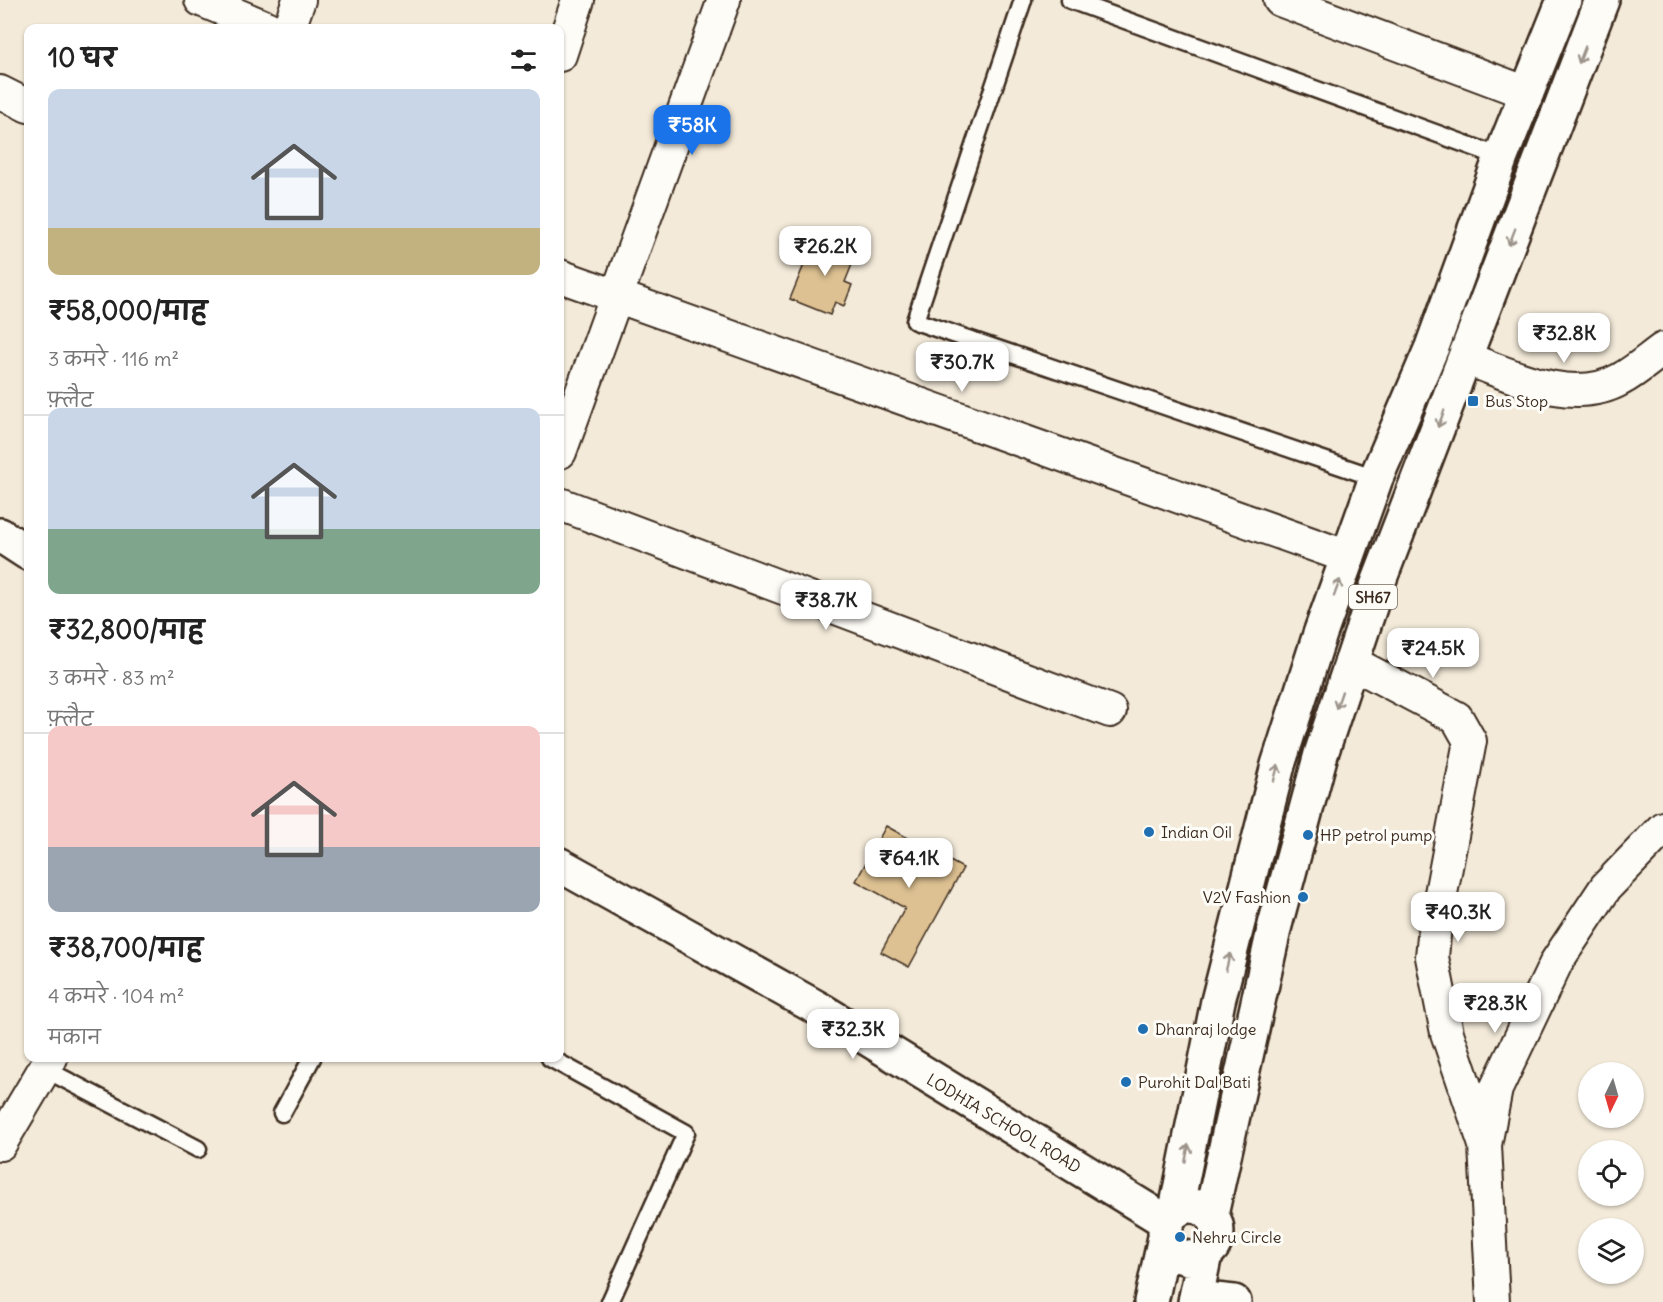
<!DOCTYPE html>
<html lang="hi">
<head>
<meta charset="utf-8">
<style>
  :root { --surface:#fff; --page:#f2f2f2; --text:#222; --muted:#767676; --line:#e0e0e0; --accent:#1a73e8 }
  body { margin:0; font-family:Delius,"Playpen Sans Deva",sans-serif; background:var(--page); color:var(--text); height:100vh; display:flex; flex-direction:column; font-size:22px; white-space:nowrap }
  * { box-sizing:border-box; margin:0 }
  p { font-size:20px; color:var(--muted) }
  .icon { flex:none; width:33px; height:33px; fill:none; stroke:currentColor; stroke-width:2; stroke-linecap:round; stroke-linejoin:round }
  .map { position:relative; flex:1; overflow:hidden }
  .side { position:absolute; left:24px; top:24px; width:540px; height:1038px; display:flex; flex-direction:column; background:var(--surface); border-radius:12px; box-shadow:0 2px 4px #0004 }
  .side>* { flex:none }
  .needle { width:39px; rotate:185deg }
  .tools { position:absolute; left:1578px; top:1062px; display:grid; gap:12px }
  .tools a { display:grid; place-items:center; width:66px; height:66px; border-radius:50%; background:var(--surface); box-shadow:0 2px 4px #0004; font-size:30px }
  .price { position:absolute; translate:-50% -51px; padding:0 14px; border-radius:12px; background:#fff; color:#222; font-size:20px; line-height:39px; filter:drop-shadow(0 2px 3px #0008) }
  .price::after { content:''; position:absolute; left:50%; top:36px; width:18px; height:14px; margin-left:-9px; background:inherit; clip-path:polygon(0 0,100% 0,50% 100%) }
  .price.on { background:var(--accent); color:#fff }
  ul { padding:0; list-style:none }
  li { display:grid; align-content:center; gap:12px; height:318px; padding:0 24px }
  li+li { border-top:2px solid var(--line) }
  li span { display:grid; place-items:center; height:186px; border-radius:12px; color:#555 }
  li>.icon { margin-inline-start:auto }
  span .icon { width:108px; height:108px; fill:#fffc; stroke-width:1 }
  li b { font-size:26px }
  h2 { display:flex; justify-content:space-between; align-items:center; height:72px; padding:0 24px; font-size:26px }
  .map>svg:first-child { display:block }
  .building { fill:#ddc192; stroke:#3b2a1e; stroke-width:1.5 }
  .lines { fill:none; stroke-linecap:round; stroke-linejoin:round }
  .lane-casing { stroke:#3b2a1e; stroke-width:21 }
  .street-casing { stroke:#3b2a1e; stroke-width:36 }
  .secondary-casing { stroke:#3b2a1e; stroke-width:38 }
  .primary-casing { stroke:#3b2a1e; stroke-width:38 }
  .lane { stroke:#fdfcf7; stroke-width:16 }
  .street { stroke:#fdfcf7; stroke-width:32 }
  .secondary { stroke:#fdfcf7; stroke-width:33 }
  .primary { stroke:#fdfcf7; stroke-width:33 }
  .oneway { stroke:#9c938a }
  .poi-dot { fill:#1f6fb2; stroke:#fdfcf7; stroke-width:2 }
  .labels { text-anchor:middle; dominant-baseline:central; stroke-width:6; stroke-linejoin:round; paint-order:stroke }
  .shield { fill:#fdfcf7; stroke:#75695f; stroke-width:1.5 }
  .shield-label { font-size:15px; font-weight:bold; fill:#3b2a1e }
  .poi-label { font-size:16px; fill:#3b2a1e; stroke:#fdfcf7; text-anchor:start }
  .street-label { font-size:16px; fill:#3b2a1e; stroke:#fdfcf7 }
</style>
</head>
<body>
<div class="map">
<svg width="1663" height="1302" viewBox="0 0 1663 1302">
  <rect width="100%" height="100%" fill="#f3ead9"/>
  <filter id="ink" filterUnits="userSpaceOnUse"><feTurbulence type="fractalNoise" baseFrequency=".0167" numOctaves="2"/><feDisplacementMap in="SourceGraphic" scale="12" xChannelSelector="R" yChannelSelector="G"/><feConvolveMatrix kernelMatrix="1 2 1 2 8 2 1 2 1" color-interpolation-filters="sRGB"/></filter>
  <g filter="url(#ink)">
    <path class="building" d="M819,238l38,14 -12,30 7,3 -8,21 -9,-4 -5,13 -40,-16 20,-49 3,2z
      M886,826l77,42 -54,99 -28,-15 24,-44 -49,-27z"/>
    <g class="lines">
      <defs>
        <path id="lane" d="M1023,0l-108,321 461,157
          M1070,0l431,157
          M550,1058l136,75 -76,169
          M45,1069l153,80
          M282,1113l30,-55"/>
        <path id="street" d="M201,0l67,28
          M1280,0l247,93
          M289,28l10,-28
          M560,55l18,-55
          M0,92l28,14
          M560,276l788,281
          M1465,358c46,17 108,49 156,21 15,-8 28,-20 42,-30
          M560,452l164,-452
          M560,504l550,207
          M1351,662l106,56 13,23 -35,184 -3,32 15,76 38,112
          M0,1144l51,-86
          M1493,1302l-8,-157 11,-56 61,-128 49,-74 57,-59"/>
        <path id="secondary" d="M0,535l28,18
          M560,865l261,145 346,212
          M1196,1298l38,4"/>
        <path id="primary" d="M1165 1232a26 26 0 1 1 52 0a26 26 0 1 1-52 0Z
          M1176,1210l42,-209 60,-236 42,-131 56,-156 56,-131 69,-190 63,-157
          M1211,1215l64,-290 46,-171 56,-168 225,-586
          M1151,1302l14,-65
          M1195,1302l10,-48"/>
      </defs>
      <use href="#lane" class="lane-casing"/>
      <use href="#street" class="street-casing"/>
      <use href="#secondary" class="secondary-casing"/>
      <use href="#primary" class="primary-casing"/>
      <use href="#lane" class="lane"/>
      <use href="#street" class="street"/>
      <use href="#secondary" class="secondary"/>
      <use href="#primary" class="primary"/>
    </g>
    <defs><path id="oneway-shaft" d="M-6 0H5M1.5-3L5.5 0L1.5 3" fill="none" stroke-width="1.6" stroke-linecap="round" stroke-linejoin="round" transform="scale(1.5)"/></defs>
    <g class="oneway">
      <use href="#oneway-shaft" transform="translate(1582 55) rotate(111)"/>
      <use href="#oneway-shaft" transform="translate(1512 237) rotate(111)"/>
      <use href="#oneway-shaft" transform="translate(1441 419) rotate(111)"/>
      <use href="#oneway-shaft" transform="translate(1337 588) rotate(-70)"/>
      <use href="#oneway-shaft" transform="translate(1339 700) rotate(109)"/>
      <use href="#oneway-shaft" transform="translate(1276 773) rotate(-75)"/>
      <use href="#oneway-shaft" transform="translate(1228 962) rotate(-76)"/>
      <use href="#oneway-shaft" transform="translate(1187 1153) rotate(-79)"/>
    </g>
  </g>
  <g class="poi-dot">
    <rect x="1467" y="395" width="12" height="12" rx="3"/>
    <circle cx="1149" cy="832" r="6"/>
    <circle cx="1308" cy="835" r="6"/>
    <circle cx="1303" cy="897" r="6"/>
    <circle cx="1143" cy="1029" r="6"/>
    <circle cx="1126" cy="1082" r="6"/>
    <circle cx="1180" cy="1237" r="6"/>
  </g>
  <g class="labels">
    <rect class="shield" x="1349" y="585" width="48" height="24" rx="4.5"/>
    <g class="shield-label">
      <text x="1373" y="597">SH67</text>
    </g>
    <g class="poi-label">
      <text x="1485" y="401">Bus Stop</text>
      <text x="1161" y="832">Indian Oil</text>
      <text x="1320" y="835">HP petrol pump</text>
      <text x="1291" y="897" text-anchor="end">V2V Fashion</text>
      <text x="1155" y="1029">Dhanraj lodge</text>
      <text x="1138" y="1082">Purohit Dal Bati</text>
      <text x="1192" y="1237">Nehru Circle</text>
    </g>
    <g class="street-label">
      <text transform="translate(1004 1123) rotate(31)">LODHIA SCHOOL ROAD</text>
    </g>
  </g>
</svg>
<div class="tools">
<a><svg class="needle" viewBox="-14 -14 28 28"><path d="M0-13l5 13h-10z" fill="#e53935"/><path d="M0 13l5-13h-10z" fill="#767676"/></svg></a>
<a><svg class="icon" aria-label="locate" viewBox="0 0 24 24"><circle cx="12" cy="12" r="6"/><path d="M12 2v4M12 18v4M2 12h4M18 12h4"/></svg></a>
<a><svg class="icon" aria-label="layers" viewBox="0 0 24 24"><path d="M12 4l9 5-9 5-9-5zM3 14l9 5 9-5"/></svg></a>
</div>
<b class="price on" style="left:692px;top:156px">₹58K</b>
<b class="price" style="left:825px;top:277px">₹26.2K</b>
<b class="price" style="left:1564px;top:364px">₹32.8K</b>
<b class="price" style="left:962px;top:393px">₹30.7K</b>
<b class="price" style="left:826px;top:631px">₹38.7K</b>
<b class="price" style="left:1433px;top:679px">₹24.5K</b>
<b class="price" style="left:909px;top:889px">₹64.1K</b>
<b class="price" style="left:1458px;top:943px">₹40.3K</b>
<b class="price" style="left:1495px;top:1034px">₹28.3K</b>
<b class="price" style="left:853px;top:1060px">₹32.3K</b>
<section class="side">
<h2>10 घर<svg class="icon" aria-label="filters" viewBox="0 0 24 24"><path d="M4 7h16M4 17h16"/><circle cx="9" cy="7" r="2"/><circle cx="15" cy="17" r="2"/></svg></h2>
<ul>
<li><span style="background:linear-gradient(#c9d6e8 75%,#c2b280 0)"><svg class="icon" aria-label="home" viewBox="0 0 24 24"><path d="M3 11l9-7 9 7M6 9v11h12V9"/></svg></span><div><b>₹58,000/माह</b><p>3 कमरे · 116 m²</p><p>फ़्लैट</p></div></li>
<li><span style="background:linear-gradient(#c9d6e8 65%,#7fa58c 0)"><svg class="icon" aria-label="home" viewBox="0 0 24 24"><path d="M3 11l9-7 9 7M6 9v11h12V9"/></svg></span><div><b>₹32,800/माह</b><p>3 कमरे · 83 m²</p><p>फ़्लैट</p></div></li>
<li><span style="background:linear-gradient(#f6c9c9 65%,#9aa5b1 0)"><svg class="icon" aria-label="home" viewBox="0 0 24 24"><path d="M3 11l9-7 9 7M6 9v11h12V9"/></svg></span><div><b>₹38,700/माह</b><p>4 कमरे · 104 m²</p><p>मकान</p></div></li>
</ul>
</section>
</div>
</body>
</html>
